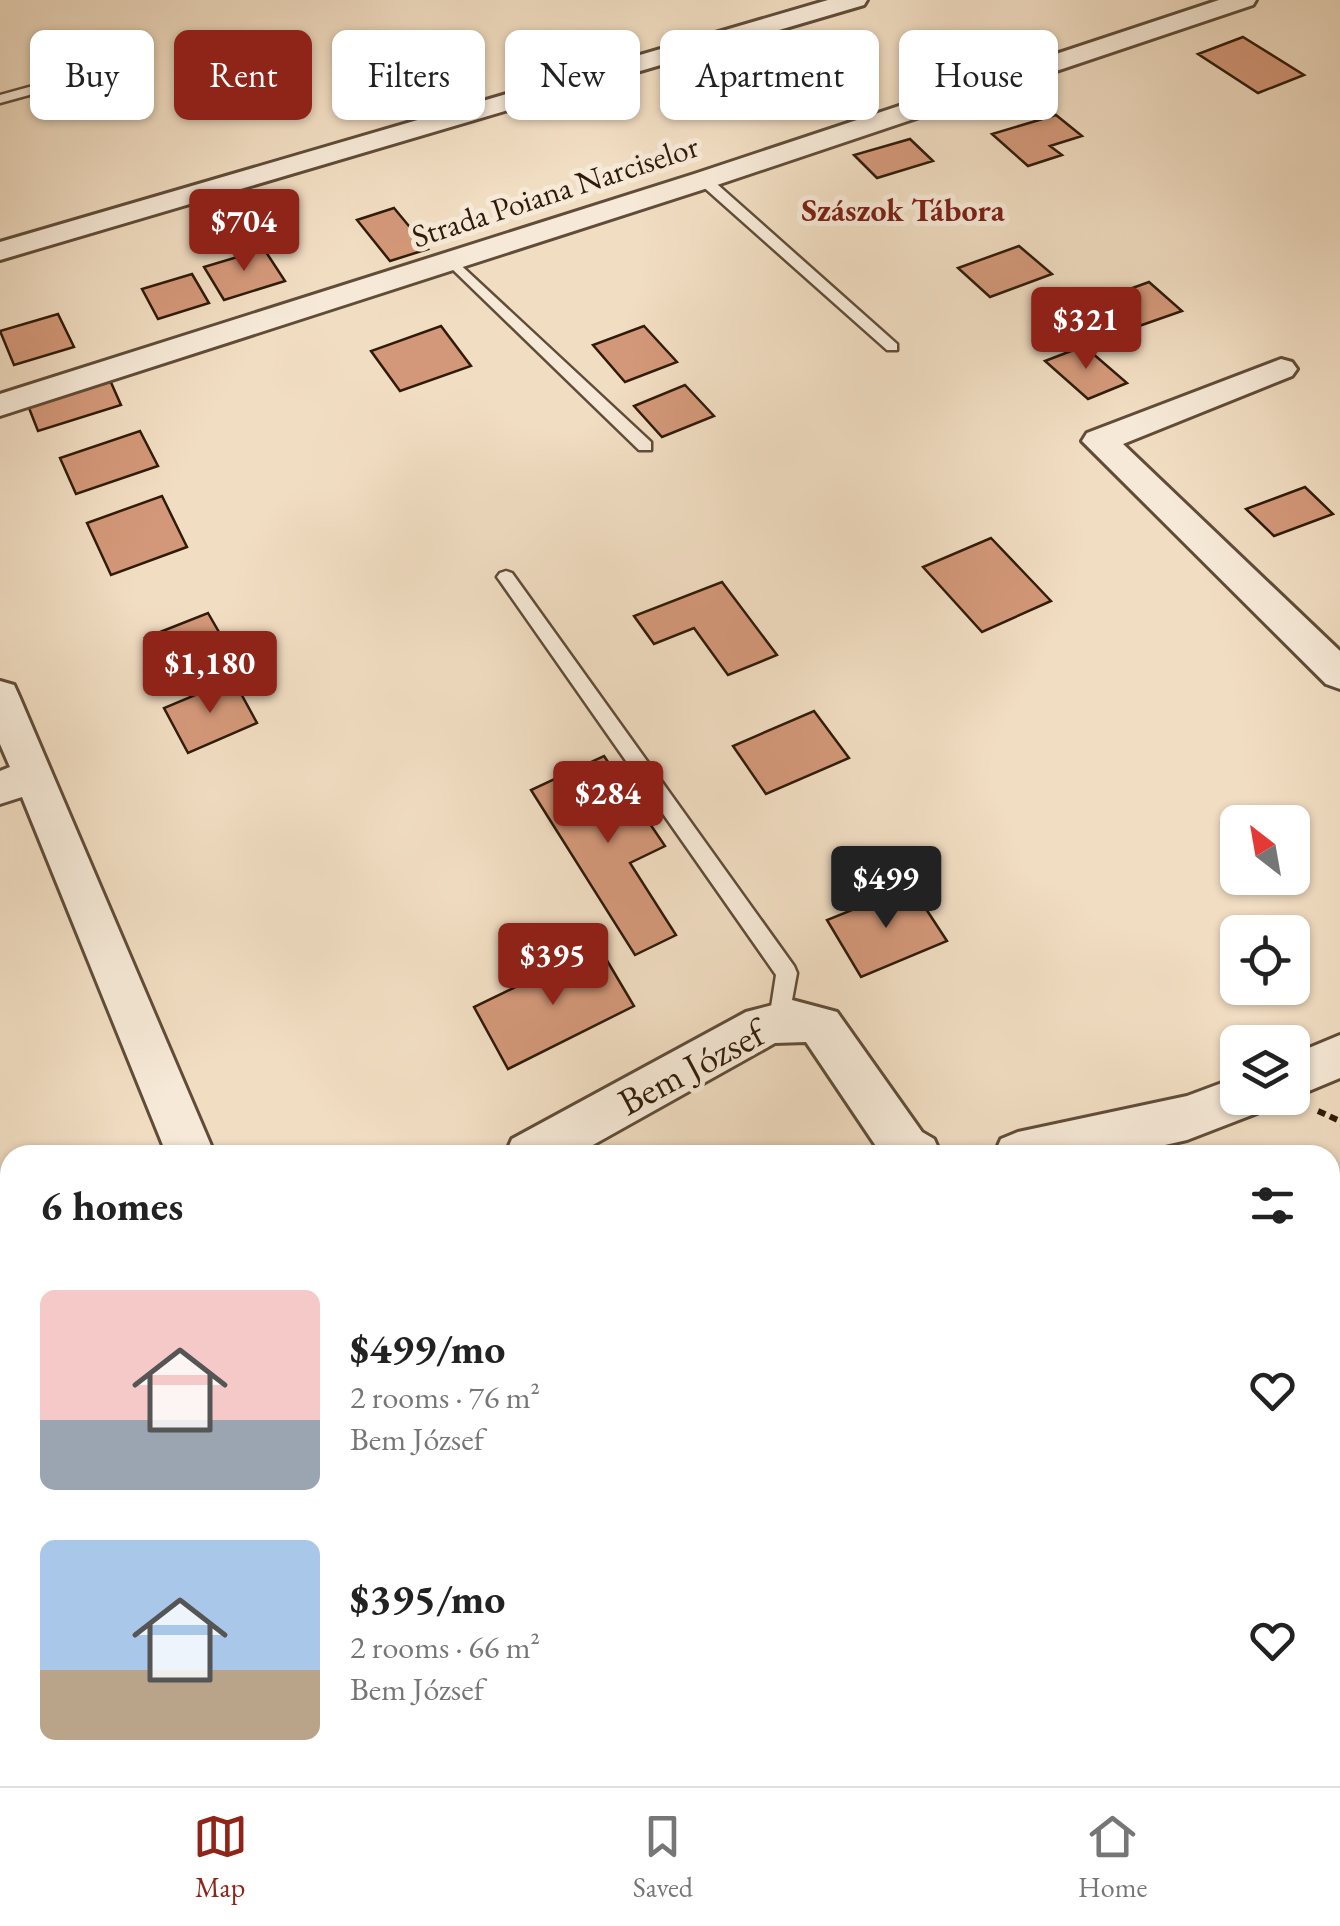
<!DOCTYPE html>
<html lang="en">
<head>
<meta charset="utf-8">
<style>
  :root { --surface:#fff; --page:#f6f6f6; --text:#222; --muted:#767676; --line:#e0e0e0; --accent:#8f2418 }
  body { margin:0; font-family:"EB Garamond",serif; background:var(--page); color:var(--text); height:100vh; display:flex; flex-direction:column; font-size:38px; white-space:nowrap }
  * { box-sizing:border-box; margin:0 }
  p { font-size:32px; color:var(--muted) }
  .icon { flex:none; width:55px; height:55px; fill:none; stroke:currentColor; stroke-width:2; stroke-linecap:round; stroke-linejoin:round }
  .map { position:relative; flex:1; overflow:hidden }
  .side { position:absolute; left:0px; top:1145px; width:1340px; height:642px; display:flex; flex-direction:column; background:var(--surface); border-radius:30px 30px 0 0; box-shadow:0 2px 8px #0004 }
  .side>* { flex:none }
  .guide { position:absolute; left:30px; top:30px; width:1280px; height:90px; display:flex; gap:20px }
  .needle { width:65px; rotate:329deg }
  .tools { position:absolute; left:1220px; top:805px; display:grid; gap:20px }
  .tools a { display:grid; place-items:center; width:90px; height:90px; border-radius:15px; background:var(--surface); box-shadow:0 2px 8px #0004; font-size:50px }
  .price { position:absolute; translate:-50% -85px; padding:0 22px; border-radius:10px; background:var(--accent); color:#fff; font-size:32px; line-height:65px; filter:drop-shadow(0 2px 5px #0008) }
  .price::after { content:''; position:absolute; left:50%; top:60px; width:30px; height:22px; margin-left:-15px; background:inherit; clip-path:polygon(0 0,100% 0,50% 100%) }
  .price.on { background:#222; color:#fff }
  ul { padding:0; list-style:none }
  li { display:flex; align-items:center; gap:30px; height:250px; padding:0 40px }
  li span { display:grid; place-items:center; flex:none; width:280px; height:200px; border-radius:15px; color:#555 }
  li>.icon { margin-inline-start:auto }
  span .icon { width:120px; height:120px; fill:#fffc; stroke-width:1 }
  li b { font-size:42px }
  h2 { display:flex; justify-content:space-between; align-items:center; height:120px; padding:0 40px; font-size:42px }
  .pill { padding:0 35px; border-radius:15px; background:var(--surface); box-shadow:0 2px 8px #0004; font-size:35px; line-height:90px }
  .pill.on { background:var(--accent); color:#fff }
  .tab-bar { display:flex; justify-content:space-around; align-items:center; height:140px; border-top:2px solid var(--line); background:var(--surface); font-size:28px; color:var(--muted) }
  .tab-bar a { display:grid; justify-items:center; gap:5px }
  .tab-bar .on { color:var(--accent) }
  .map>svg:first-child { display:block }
  .building { fill:#d39879; stroke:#301b0a; stroke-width:2.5 }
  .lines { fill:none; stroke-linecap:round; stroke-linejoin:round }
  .lane-casing { stroke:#604c38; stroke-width:5 }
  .street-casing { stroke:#604c38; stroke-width:6 }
  .path { stroke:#301b0a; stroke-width:6; stroke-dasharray:8 5; stroke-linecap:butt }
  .lane { fill:#f6e9d7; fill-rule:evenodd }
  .street { fill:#f6e9d7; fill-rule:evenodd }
  .labels { text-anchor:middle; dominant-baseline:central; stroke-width:10; stroke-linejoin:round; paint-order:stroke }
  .far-street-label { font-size:32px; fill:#301b0a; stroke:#f6e9d7 }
  .far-neighbourhood-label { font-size:32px; font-weight:bold; fill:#7a1f14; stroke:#f6e9d7 }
  .street-label { font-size:38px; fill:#301b0a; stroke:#f6e9d7 }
</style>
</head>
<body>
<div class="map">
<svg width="1340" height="1786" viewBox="0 0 1340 1786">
  <rect width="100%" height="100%" fill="#f1ddc2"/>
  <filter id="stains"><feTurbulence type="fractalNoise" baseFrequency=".002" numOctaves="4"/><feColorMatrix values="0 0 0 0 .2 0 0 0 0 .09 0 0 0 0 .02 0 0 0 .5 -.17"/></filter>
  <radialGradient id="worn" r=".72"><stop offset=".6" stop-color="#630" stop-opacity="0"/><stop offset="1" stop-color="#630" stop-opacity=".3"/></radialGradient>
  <path class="building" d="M1243,37l61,38 -46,18 -60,-39z
    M1056,115l26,21 -32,10 12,9 -34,11 -36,-32z
    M910,139l23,22 -56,17 -23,-23z
    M394,208l34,41 -38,12 -33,-41z
    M1019,246l33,28 -62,23 -32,-29z
    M264,249l21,32 -61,19 -20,-33z
    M192,274l17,29 -51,16 -16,-30z
    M1149,282l33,29 -60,21 -31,-29z
    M58,314l16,33 -60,18 -14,-34z
    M441,326l30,40 -71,25 -29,-40z
    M644,326l33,36 -52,20 -32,-37z
    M1084,346l43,37 -39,16 -43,-38z
    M109,378l12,27 -83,26 -11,-28z
    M685,385l29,31 -52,21 -28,-31z
    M140,431l18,35 -82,28 -16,-36z
    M1305,487l28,27 -59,22 -28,-27z
    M162,496l25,51 -76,28 -24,-52z
    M991,538l60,63 -69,31 -59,-65z
    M722,582l55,73 -49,20 -34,-47 -40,16 -20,-28z
    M208,613l23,40 -64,26 -22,-41z
    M233,679l24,44 -69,30 -24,-45z
    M814,711l35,47 -83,36 -33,-48z
    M604,756l61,90 -35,17 46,72 -41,20 -104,-165z
    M911,886l36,55 -86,36 -34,-57z
    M599,947l35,59 -126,63 -34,-62z
    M10,1210v94l-10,5v-94z
    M1060,1778h100l3,8h-101z"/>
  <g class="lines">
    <defs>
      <path id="lane" d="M116,63l6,4 -2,3 -120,33v-8z
        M699,177h10l188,167v6h-10l-188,-167z
        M452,257l199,185v8h-12l-192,-186v-6z
        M506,571l6,2 282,393 3,7 -10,54 -7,3 -7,-3 -4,-7 7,-45 -276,-394 -3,-4 3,-4z
        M1216,1778h28l3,8h-28z"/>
      <path id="street" d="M828,0h39l-3,5 -864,255v-18z
        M1219,0h37l-3,5 -539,181 -714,230v-22l694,-220z
        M1281,359l11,3 5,7 -5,7 -169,68 217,207v38l-14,-5 -244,-243 5,-8z
        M0,681l14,4 5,11 196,459h-48l-145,-358 -22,7v-33l10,-4 -10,-23z
        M792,1000l45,12 85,120 12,7 7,16h-59l-76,-113 -31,1 -200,112h-70l7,-16 234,-127z
        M1340,1035v43l-48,20h-2l2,-43z
        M1238,1077v21h26l-7,15 -70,27 -66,15h-127l7,-16 17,-7 169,-36z
        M10,1409v54l-10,5v-54z
        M398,1778h60l3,8h-60z"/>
    </defs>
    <use href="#lane" class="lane-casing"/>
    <use href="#street" class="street-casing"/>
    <path class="path" d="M1318,1111l22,10"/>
    <use href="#lane" class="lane"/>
    <use href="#street" class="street"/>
  </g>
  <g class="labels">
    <g class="far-street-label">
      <text transform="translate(555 191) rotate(-18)">Strada Poiana Narciselor</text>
    </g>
    <g class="far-neighbourhood-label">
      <text x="903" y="210">Szászok Tábora</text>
    </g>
    <g class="street-label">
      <text transform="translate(691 1067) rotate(-28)">Bem József</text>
    </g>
  </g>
  <rect width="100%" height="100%" filter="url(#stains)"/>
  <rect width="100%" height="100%" fill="url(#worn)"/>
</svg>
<div class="tools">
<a><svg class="needle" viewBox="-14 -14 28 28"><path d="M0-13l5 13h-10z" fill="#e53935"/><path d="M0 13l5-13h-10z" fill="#767676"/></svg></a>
<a><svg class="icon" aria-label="locate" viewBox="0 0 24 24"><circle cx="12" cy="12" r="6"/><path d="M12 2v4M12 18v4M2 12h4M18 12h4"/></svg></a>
<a><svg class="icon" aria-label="layers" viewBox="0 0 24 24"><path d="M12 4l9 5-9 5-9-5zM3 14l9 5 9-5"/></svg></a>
</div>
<b class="price" style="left:244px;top:274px">$704</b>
<b class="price" style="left:1086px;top:372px">$321</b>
<b class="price" style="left:210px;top:716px">$1,180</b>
<b class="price" style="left:608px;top:846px">$284</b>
<b class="price on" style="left:886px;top:931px">$499</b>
<b class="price" style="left:553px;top:1008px">$395</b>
<div class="guide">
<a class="pill">Buy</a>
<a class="pill on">Rent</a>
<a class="pill">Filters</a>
<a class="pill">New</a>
<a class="pill">Apartment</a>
<a class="pill">House</a>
</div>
<section class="side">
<h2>6 homes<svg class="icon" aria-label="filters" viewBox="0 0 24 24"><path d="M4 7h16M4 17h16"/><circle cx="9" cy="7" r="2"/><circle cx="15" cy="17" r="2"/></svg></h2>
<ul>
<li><span style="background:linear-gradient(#f6c9c9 65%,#9aa5b1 0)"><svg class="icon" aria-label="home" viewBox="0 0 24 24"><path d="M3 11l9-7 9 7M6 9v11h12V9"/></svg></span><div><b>$499/mo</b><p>2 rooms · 76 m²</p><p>Bem József</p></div><svg class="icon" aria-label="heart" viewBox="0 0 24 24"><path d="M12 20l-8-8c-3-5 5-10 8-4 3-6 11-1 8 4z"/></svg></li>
<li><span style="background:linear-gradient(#a9c7e8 65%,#b9a48a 0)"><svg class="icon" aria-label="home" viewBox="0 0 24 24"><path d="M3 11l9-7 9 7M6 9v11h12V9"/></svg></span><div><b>$395/mo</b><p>2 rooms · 66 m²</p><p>Bem József</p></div><svg class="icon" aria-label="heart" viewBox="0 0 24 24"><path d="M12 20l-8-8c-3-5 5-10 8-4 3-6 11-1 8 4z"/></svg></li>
</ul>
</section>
</div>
<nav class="tab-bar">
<a class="on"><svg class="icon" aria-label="map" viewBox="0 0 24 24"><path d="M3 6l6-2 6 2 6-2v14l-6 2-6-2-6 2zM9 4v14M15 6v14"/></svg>Map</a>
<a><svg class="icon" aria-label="saved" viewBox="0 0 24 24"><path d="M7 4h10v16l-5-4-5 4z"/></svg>Saved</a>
<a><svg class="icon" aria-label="home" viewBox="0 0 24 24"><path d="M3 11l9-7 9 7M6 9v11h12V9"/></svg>Home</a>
</nav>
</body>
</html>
